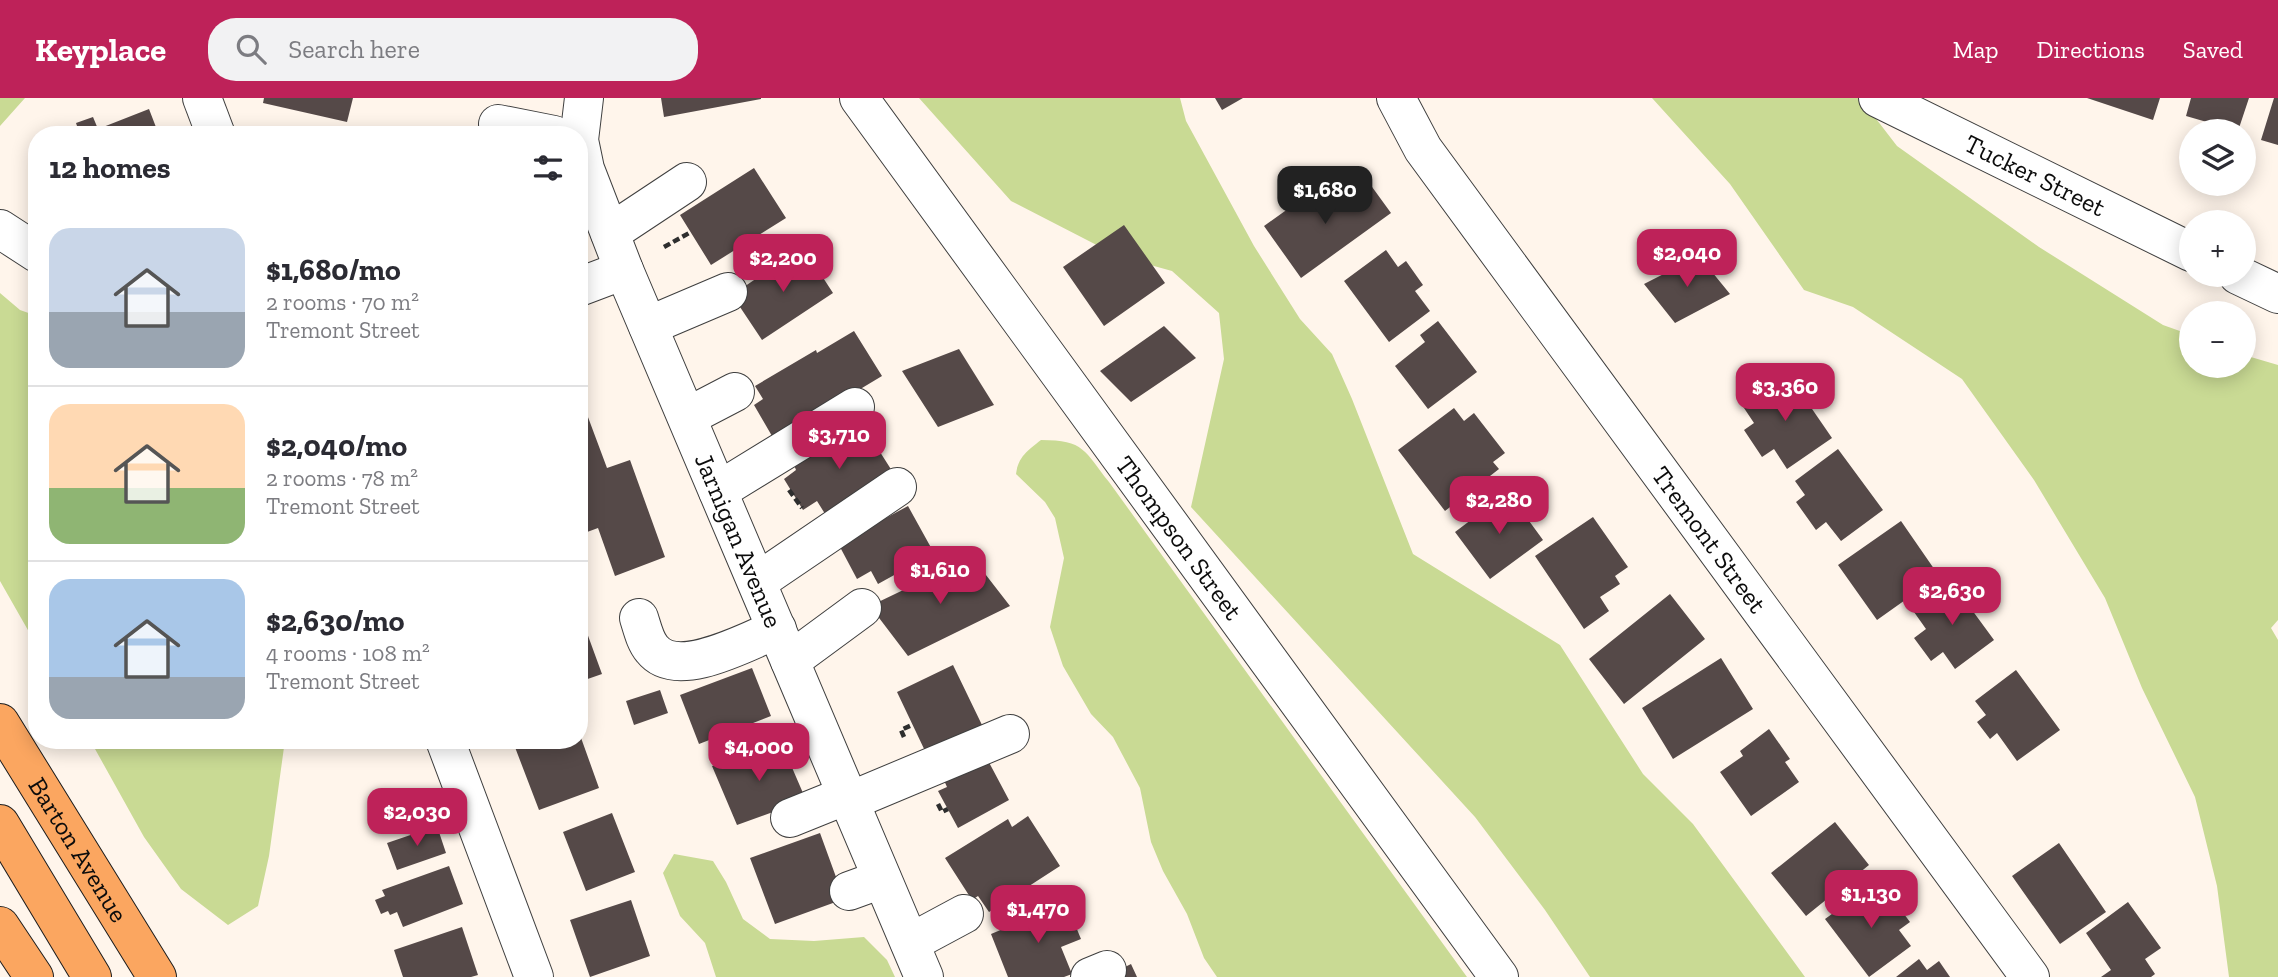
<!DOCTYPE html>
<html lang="en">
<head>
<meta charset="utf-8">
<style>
  :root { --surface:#fff; --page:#f2f2f3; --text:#2b2b33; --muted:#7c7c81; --line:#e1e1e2; --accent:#be2259 }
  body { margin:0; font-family:"Zilla Slab",serif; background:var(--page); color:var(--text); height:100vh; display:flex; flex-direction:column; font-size:26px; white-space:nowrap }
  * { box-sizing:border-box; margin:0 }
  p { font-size:23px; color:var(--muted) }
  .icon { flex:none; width:38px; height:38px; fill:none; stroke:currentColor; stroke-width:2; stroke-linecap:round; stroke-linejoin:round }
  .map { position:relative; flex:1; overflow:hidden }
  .details { position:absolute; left:28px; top:28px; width:560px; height:623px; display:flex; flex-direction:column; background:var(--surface); border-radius:28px; box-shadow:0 4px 18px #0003 }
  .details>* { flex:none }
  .fabs { position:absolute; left:2179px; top:21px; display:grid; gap:14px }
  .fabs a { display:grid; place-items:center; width:77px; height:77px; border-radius:50%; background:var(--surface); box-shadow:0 4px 18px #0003; font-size:35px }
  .price { position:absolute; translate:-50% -60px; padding:0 16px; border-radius:14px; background:var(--accent); color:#fff; font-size:23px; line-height:46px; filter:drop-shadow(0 2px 4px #0008) }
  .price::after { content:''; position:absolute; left:50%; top:42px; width:21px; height:16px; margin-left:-10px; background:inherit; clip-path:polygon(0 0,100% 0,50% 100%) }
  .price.selected { background:#222; color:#fff }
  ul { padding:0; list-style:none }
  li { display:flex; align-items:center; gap:21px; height:175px; padding:0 21px }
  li+li { border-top:2px solid var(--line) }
  li span { display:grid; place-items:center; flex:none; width:196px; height:140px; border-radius:21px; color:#555 }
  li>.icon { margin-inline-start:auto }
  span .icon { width:84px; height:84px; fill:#fffc; stroke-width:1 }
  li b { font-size:30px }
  h2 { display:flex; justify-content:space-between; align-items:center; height:84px; padding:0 21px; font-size:30px }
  header { display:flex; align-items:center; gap:42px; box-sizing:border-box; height:98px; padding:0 35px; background:var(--accent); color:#fff }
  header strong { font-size:33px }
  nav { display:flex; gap:38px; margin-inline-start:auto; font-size:24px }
  .search { width:490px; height:63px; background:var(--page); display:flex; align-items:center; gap:18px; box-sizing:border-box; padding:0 24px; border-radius:28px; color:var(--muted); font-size:26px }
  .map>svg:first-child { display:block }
  .forest { fill:#c9da94 }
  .building { fill:#554948 }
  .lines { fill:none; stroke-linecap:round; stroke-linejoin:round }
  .minor-casing { stroke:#3f3f3f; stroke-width:40 }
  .major-casing { stroke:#1d1d1d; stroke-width:40 }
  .path { stroke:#2e2e2e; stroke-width:4.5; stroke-dasharray:7 3.5; stroke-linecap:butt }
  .minor { stroke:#fff; stroke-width:38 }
  .major { stroke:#fba660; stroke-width:38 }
  .labels { text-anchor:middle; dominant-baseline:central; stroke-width:7; stroke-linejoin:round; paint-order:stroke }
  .street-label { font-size:26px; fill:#0c0c0c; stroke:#fff }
</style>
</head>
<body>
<header>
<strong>Keyplace</strong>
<div class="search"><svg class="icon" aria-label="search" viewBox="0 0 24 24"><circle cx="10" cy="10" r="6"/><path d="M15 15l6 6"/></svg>Search here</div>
<nav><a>Map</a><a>Directions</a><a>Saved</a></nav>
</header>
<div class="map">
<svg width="2278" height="879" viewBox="0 0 2278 879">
  <rect width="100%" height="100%" fill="#fff5eb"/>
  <path class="forest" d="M0,0h25l-25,28z
    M919,0h261l6,23 68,125 46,73 32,35 20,45 61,155 147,91 83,129 50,50 112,153h-215l-45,-67 -70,-93 -284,-310 33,-148 -5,-46 -47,-42 -54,-15 -107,-55z
    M1652,0h208l37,48 142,101 124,78 28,10v31h53v-11l34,10v255l-7,8 7,12v337h-49l-12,-91 -22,-89 -53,-109 -37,-90 -71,-118 -72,-101 -109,-72 -49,-17 -74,-106z
    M0,195l20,17 17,6v330l-37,-65z
    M1041,342c44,0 43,11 68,42l358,495h-250l-13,-19 -17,-44 -24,-43 -12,-29 -11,-54 -27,-51 -22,-23 -28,-48 -13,-39 14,-69 -5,-22 -4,-18 -10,-16 -29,-28c2,-17 12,-24 25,-34z
    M90,642h195l-16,116 -11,50 -30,19 -47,-36 -37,-52z
    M674,756l39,7 13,21 17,37 27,20 44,2 50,-4 23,23 8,17h-179l-11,-34 -25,-27 -17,-43z"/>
  <path class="building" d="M264,0h89l-6,24 -84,-19z
    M661,0h100v1l-97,18z
    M1215,0h28l-21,12z
    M2087,0h73l-7,22z
    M2191,0h58l-11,33 -52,-15z
    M2274,0h4v47l-17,-5z
    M149,11l10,26h-79l-4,-12 17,-6 5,12z
    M754,70l32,50 -75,47 -31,-50z
    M1367,82l24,33 -90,65 -37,-52 49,-35 13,19z
    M1124,127l41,58 -61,43 -41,-59z
    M803,149l30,46 -71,47 -30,-45z
    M1386,152l12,17 8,-6 17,24 -8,6 15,20 -41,31 -45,-61z
    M1699,158l31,38 -55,29 -31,-39z
    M1438,223l39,51 -49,37 -33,-43 30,-24 -5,-7z
    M1164,228l32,32 -65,44 -31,-31z
    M854,233l28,45 -40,24 -70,36 -18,-31 9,-6 -8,-13 61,-36 1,3z
    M959,251l35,56 -56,22 -36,-56z
    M1788,276l44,64 -45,31 -13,-20 -12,8 -18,-27 10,-7 -12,-18z
    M579,295l28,75 23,-8 35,97 -50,19 -17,-48 -19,7z
    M1454,310l10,13 10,-8 31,40 -12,9 6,7 -54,42 -47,-61z
    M859,321l35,55 -67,43 -10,-16 -14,9 -19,-31 12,-9 -2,-5z
    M1838,351l45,61 -42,31 -15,-19 -10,8 -20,-28 9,-7 -10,-14z
    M1508,394l35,48 -53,39 -35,-47z
    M908,408l26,47 -56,31 -7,-13 -14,8 -17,-32 9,-9z
    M1593,419l35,50 -13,9 5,8 -20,13 9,14 -25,18 -49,-73z
    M1901,423l38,55 -62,44 -39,-55z
    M972,459l38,49 -102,50 -38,-50z
    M1952,485l10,14 7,-6 10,14 -7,5 22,30 -39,29 -12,-17 -12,9 -17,-23 12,-9 -12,-17z
    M1670,496l35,45 -81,65 -35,-45z
    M579,513l23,63 -23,8z
    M1721,560l32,51 -80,50 -31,-51z
    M953,567l29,60 -56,28 -29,-61z
    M752,570l19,48 -72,28 -19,-49z
    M2016,572l44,60 -43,31 -20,-28 -7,6 -13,-17 9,-7 -11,-14z
    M660,592l8,23 -34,12 -8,-24z
    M1769,631l21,30 -5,3 14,20 -48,34 -31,-44 23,-16 -3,-5z
    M580,637l19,53 -60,22 -26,-68 66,-2z
    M781,644l25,58 -69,25 -25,-59z
    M984,655l25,47 -51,28 -20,-37 9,-4 -5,-11z
    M612,715l23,59 -49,19 -23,-59z
    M1028,718l32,50 -71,46 -11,-16 -6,4 -27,-42 63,-39 4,8z
    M1835,724l34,43 -63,51 -35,-43z
    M437,728l9,27 -49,17 -10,-27z
    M820,735l24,66 -69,25 -25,-66z
    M2059,745l47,69 -46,32 -48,-68z
    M449,768l14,38 -60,23 -6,-15 -7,3 -2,-4 -7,3 -6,-14 10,-4 -3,-6z
    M1868,790l10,15 11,-9 21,28 -11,8 12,16 -42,31 -44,-58z
    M631,802l19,56 -60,21 -20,-57z
    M2128,804l33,46 -16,11 10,15 -4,3h-50l10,-7 -25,-37z
    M1066,805l15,36 -20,8 11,27 -8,3h-56l-17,-43z
    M462,829l16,48 -7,2h-68l-9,-27z
    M1919,861l8,11 12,-9 11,16h-54z
    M1131,866l6,13h-32z"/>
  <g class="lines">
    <defs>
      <g id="minor">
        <path d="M202,0l14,37"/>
        <path id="s1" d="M584,0l-5,42 6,29 39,101 300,707"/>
        <path id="s2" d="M859,0l640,879"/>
        <path id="s3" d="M1396,0l27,51 607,828"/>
        <path id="s4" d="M1878,0l313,154"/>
        <path d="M498,26l56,11"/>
        <path d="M0,131l37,24"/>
        <path d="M610,135l77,-51"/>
        <path d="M2238,177l40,19"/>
        <path d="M579,189l45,-17"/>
        <path d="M648,228l80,-34"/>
        <path d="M687,319l48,-25"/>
        <path d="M718,393l137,-84"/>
        <path d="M757,484l140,-95"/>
        <path d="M639,520c3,9 6,23 13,31 25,32 96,-8 125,-20"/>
        <path d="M790,563l72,-53"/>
        <path d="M445,642l89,237"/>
        <path d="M850,703l160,-67"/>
        <path d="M790,720l57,-23"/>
        <path d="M849,793l33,-12"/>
        <path d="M910,845l54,-29"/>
        <path d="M1090,879l17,-7"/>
      </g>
      <g id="major">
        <path id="s5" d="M0,625l157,254"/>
        <path d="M0,726l92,153"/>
        <path d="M0,828l34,51"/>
      </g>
    </defs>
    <use href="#minor" class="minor-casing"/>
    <use href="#major" class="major-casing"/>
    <path class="path" d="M664,149l27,-15
      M789,392l13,18
      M904,639l-3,-7 11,-5
      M938,706l4,8 6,-3"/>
    <use href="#minor" class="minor"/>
    <use href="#major" class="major"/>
  </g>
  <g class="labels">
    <g class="street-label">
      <text stroke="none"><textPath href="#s4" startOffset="175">Tucker Street</textPath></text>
      <text stroke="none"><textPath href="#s2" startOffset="544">Thompson Street</textPath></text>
      <text stroke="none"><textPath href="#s3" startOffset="542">Tremont Street</textPath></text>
      <text stroke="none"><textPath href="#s1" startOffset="474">Jarnigan Avenue</textPath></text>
      <text stroke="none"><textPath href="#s5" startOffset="149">Barton Avenue</textPath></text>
    </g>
  </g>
</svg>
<div class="fabs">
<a><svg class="icon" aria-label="layers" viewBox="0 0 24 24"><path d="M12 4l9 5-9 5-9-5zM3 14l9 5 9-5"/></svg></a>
<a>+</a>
<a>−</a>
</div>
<b class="price selected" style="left:1325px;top:128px">$1,680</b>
<b class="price" style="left:1687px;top:191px">$2,040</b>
<b class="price" style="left:783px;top:196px">$2,200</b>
<b class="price" style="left:1785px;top:325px">$3,360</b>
<b class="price" style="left:839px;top:373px">$3,710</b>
<b class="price" style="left:1499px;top:438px">$2,280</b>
<b class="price" style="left:940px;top:508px">$1,610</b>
<b class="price" style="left:1952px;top:529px">$2,630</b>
<b class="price" style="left:759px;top:685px">$4,000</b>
<b class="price" style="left:417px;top:750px">$2,030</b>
<b class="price" style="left:1871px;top:832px">$1,130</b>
<b class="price" style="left:1038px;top:847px">$1,470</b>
<section class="details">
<h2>12 homes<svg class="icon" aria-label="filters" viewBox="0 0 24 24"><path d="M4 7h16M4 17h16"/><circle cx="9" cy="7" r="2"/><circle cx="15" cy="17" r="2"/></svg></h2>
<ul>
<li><span style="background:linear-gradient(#c9d6e8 60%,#9aa5b1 0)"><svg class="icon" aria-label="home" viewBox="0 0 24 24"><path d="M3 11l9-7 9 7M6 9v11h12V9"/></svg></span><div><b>$1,680/mo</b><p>2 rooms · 70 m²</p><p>Tremont Street</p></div></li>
<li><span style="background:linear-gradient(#ffd9b3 60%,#8fb573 0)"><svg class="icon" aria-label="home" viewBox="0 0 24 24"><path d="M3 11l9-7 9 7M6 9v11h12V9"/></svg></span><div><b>$2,040/mo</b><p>2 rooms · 78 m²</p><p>Tremont Street</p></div></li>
<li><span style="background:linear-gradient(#a9c7e8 70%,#9aa5b1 0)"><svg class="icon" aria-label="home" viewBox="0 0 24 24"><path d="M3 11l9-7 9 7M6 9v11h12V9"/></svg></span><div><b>$2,630/mo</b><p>4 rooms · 108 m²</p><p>Tremont Street</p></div></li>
</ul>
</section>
</div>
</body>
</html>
